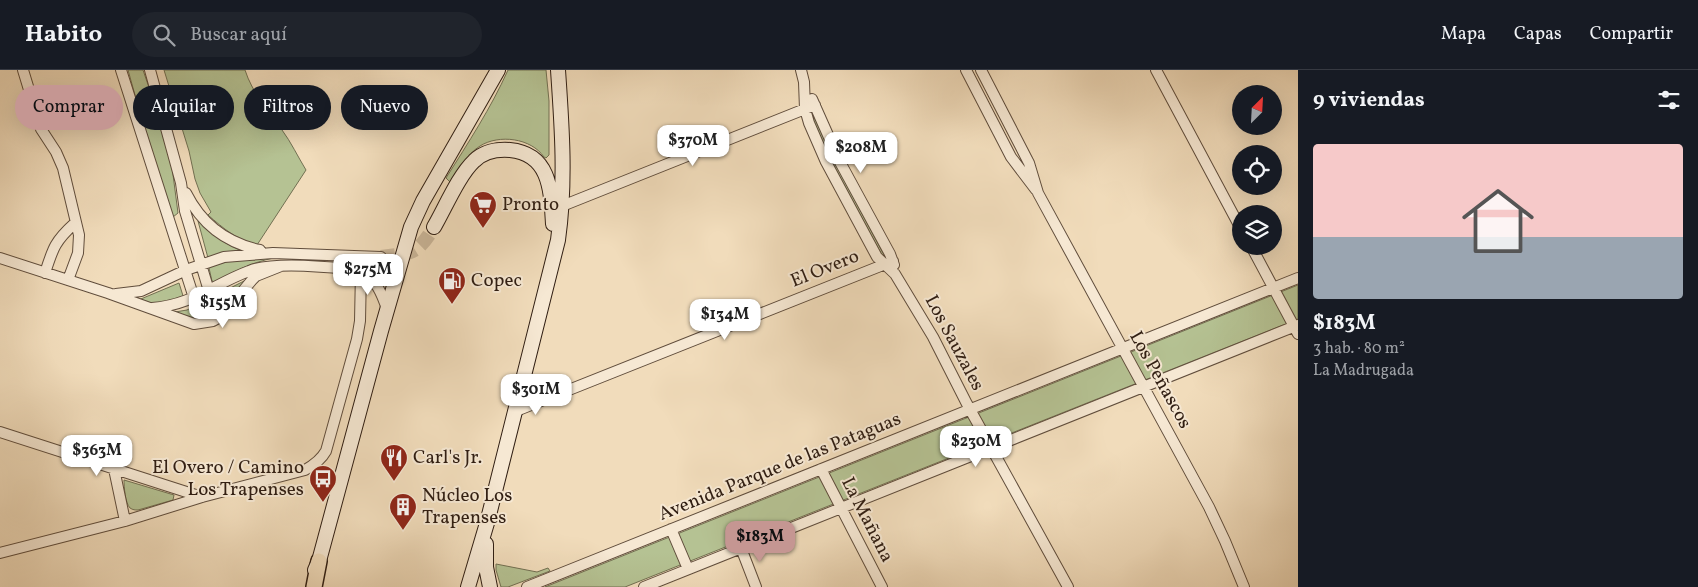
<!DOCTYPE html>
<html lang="es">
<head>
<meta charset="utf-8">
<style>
  :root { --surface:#171b24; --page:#20242c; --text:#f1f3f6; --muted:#9ea1a6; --line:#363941; --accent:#c59692 }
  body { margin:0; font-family:Vollkorn,serif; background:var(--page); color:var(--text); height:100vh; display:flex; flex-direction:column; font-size:19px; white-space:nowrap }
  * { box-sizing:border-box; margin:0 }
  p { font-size:16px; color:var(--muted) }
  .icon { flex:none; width:28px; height:28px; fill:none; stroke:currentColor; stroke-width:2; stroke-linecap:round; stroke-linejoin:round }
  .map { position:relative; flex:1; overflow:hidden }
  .sheet { display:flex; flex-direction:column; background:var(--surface); width:400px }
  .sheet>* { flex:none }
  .hud { position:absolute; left:15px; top:15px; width:475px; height:45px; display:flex; gap:10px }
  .needle { width:32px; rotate:24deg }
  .fabs { position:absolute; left:1232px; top:15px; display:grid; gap:10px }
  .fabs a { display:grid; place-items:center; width:50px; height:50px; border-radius:50%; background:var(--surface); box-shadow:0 5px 20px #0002; font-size:25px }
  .price { position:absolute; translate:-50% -42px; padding:0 11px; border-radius:10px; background:#fff; color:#222; font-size:16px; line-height:32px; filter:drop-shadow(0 1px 2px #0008) }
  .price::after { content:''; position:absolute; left:50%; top:30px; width:15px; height:11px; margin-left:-8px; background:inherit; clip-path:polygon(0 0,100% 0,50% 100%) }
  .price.active { background:var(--accent); color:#111 }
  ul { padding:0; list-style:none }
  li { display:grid; align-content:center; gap:10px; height:265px; padding:0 15px }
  li span { display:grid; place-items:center; height:155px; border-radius:5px; color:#555 }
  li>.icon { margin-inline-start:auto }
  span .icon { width:90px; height:90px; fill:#fffc; stroke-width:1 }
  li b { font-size:21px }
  h2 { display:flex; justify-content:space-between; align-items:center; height:60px; padding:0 15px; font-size:21px }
  .chip { padding:0 18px; border-radius:22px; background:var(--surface); box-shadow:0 5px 20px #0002; font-size:18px; line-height:45px }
  .chip.active { background:var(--accent); color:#111 }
  header { display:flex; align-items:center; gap:30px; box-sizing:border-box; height:70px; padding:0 25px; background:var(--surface); border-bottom:1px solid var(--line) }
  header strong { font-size:24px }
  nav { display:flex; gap:28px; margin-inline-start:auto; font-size:18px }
  .search { width:350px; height:45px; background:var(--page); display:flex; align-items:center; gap:12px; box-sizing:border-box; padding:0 18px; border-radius:28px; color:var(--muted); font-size:19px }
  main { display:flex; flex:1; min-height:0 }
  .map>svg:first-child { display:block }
  .green { fill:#b5c293; stroke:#727052 }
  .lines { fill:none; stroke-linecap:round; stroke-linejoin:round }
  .secondary-tunnel { stroke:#cab699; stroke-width:14; stroke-dasharray:14 7; stroke-linecap:butt }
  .street-casing { stroke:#604d3c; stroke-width:12 }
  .secondary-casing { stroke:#2f1d12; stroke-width:16 }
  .primary-casing { stroke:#2f1d12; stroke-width:18 }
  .street { stroke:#f6e8d3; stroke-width:10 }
  .secondary { stroke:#f6e8d3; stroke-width:14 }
  .primary { stroke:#f1dcbb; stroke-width:15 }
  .labels { text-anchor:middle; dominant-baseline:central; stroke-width:4; stroke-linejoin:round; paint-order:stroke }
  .poi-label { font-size:19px; fill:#2f1d12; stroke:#f6e8d3; text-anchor:start }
  .street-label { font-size:19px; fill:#2f1d12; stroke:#f6e8d3 }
</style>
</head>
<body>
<header>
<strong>Habito</strong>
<div class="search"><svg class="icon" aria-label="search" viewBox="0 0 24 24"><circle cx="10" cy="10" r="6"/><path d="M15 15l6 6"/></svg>Buscar aquí</div>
<nav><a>Mapa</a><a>Capas</a><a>Compartir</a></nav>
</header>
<main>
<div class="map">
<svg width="1298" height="517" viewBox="0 0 1298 517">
  <rect width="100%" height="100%" fill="#f1dcbb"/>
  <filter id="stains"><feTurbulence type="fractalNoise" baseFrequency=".004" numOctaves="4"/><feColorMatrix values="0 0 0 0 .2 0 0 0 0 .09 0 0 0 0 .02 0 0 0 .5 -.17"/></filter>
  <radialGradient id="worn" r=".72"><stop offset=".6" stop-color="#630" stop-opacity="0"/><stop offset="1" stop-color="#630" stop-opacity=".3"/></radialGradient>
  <path class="green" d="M128,0h15l10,29 19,68 6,46 -5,4 -13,-33z
    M164,0h81c7,22 23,41 37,60 9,12 16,27 24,40l-49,75c-19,-4 -34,-17 -49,-30l3,-3 -11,-19 -5,-14 -6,-28z
    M508,0h38l3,31v54l-3,3 -2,-1c-13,-19 -45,-23 -64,-11 -13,8 -21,25 -28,38l-6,-6c22,-35 45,-70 62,-108z
    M812,42l26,56 47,89h-2c-26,-47 -53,-94 -73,-144z
    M198,151c14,14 27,23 46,31l-36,6z
    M274,188c-22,4 -40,14 -59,24l-3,-1 -3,-13 1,-3 25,-5z
    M246,210c-15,22 -27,47 -58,40 -6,-1 -13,-5 -19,-7l18,-3z
    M179,213l5,16 -33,5 -15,-3z
    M1298,215v34l-673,268h-80z
    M124,410l50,15 -1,5 -35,10c-3,0 -5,0 -8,-2 -5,-5 -6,-22 -6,-28z
    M496,494l41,8 11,-4 2,3 -42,16h-7l-5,-17z"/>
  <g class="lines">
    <path class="secondary-tunnel" d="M381,187c31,-4 36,-2 53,-30"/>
    <defs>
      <path id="street" d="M23,0l18,59 15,23 7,16 16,67 -1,18 -10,27
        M121,0l73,228
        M150,0l31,113 4,28 24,80
        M801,0l3,12 1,27 4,14 17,39 51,95 18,17 38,63 34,67 101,183
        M966,0l45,87 25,33
        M981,0l48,93 9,30 171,314 16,34 19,46
        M1156,0l85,159
        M812,29l28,63 50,92 4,11
        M186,123c15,30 40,50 74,57
        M562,136l253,-101
        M1251,176l47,88
        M0,188l108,35 86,31 19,-3 9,-5 30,-36 4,-4 25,-10
        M45,203c8,-25 10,-32 30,-50
        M116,224l25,-3 45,-21 38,-13 49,-4 108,4
        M152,238c40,-3 62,-24 97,-37 24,-10 85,-4 112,0 15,8 21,23 26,38
        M523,312c7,11 11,14 24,16
        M516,341l377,-150
        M0,362l202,65
        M114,399l11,52
        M821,399l61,118
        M671,459l17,40
        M741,478l15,39
        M0,483l125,-32 77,-24 103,-27c9,-5 16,-10 21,-19l31,-112 3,-18 1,-50
        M527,517l771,-309
        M644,517l654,-262"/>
      <path id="secondary" d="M434,157c11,-19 25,-52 40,-66 9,-9 23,-12 36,-11 41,4 41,42 43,74
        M486,474v23l4,20
        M315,500l4,-9 62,-230 30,-104 12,-26 75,-131
        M468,517l19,-64 71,-283c8,-57 4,-113 0,-170"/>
      <path id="primary" d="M314,517l5,-26"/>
    </defs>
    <use href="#street" class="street-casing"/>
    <use href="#secondary" class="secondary-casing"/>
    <use href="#primary" class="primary-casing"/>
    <use href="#street" class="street"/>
    <use href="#secondary" class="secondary"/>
    <use href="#primary" class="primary"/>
  </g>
  <defs>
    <symbol id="supermarket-pin" viewBox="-11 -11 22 30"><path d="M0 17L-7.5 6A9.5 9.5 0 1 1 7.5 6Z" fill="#8f2418" stroke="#f6e8d3"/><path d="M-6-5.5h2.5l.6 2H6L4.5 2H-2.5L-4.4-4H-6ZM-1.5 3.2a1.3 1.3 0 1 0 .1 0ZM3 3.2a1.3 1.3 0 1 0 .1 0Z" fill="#fff"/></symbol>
    <symbol id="fuel-pin" viewBox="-11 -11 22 30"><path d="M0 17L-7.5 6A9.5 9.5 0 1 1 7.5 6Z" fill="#8f2418" stroke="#f6e8d3"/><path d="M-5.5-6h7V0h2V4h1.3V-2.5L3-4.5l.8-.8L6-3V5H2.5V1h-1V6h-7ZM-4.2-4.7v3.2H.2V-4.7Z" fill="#fff"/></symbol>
    <symbol id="restaurant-pin" viewBox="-11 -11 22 30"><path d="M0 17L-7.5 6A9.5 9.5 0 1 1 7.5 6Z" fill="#8f2418" stroke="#f6e8d3"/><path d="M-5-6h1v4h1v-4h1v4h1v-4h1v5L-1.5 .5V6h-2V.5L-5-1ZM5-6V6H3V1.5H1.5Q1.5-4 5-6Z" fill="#fff"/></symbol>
    <symbol id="bus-pin" viewBox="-11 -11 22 30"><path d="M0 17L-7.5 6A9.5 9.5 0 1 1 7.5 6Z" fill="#8f2418" stroke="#f6e8d3"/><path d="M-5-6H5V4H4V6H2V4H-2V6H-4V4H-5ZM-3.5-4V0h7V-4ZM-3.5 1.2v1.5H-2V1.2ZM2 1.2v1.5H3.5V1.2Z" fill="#fff"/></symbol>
    <symbol id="building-pin" viewBox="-11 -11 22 30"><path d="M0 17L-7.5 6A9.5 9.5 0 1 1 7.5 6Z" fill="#8f2418" stroke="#f6e8d3"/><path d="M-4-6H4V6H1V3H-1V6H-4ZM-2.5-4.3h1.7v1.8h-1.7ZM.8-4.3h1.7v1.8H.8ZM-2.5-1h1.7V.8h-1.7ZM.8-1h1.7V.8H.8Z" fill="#fff"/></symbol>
  </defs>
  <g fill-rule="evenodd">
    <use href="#supermarket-pin" x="467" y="119" width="32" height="43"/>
    <use href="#fuel-pin" x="436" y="195" width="32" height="43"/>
    <use href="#restaurant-pin" x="378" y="372" width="32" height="43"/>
    <use href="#bus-pin" x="307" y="393" width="32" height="43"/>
    <use href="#building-pin" x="387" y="421" width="32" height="43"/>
  </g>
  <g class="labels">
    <g class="poi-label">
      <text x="502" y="135">Pronto</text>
      <text x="471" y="211">Copec</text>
      <text x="413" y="388">Carl's Jr.</text>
      <text x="304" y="398" text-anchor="end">El Overo / Camino<tspan x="304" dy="22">Los Trapenses</tspan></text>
      <text x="422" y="426">Núcleo Los<tspan x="422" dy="22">Trapenses</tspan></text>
    </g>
    <g class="street-label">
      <text transform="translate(825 199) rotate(-22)">El Overo</text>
      <text transform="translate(954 273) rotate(62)">Los Sauzales</text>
      <text transform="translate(1160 310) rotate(61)">Los Peñascos</text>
      <text transform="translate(780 397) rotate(-22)">Avenida Parque de las Pataguas</text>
      <text transform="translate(867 450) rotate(63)">La Mañana</text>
    </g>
  </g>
  <rect width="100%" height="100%" filter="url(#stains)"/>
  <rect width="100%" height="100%" fill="url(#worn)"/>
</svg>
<div class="fabs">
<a><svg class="needle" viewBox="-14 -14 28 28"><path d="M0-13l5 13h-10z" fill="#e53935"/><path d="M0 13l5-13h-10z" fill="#9ea1a6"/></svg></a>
<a><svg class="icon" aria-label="locate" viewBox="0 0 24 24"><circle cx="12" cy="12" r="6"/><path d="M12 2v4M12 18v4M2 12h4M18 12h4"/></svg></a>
<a><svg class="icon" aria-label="layers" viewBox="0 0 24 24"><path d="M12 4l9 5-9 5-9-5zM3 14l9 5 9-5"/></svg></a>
</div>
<b class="price" style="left:693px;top:97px">$370M</b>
<b class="price" style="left:861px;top:104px">$208M</b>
<b class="price" style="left:368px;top:226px">$275M</b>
<b class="price" style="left:223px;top:259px">$155M</b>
<b class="price" style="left:725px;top:271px">$134M</b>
<b class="price" style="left:536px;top:346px">$301M</b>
<b class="price" style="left:976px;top:398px">$230M</b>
<b class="price" style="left:97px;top:407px">$363M</b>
<b class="price active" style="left:760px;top:493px">$183M</b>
<div class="hud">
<a class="chip active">Comprar</a>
<a class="chip">Alquilar</a>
<a class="chip">Filtros</a>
<a class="chip">Nuevo</a>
</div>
</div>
<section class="sheet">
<h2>9 viviendas<svg class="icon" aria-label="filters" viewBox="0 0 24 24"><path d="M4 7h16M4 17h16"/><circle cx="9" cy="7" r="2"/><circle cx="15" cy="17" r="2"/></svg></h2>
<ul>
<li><span style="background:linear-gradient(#f6c9c9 60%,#9aa5b1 0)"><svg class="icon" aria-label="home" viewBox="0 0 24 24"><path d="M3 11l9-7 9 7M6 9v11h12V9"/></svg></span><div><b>$183M</b><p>3 hab. · 80 m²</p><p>La Madrugada</p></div></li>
</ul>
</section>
</main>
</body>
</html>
